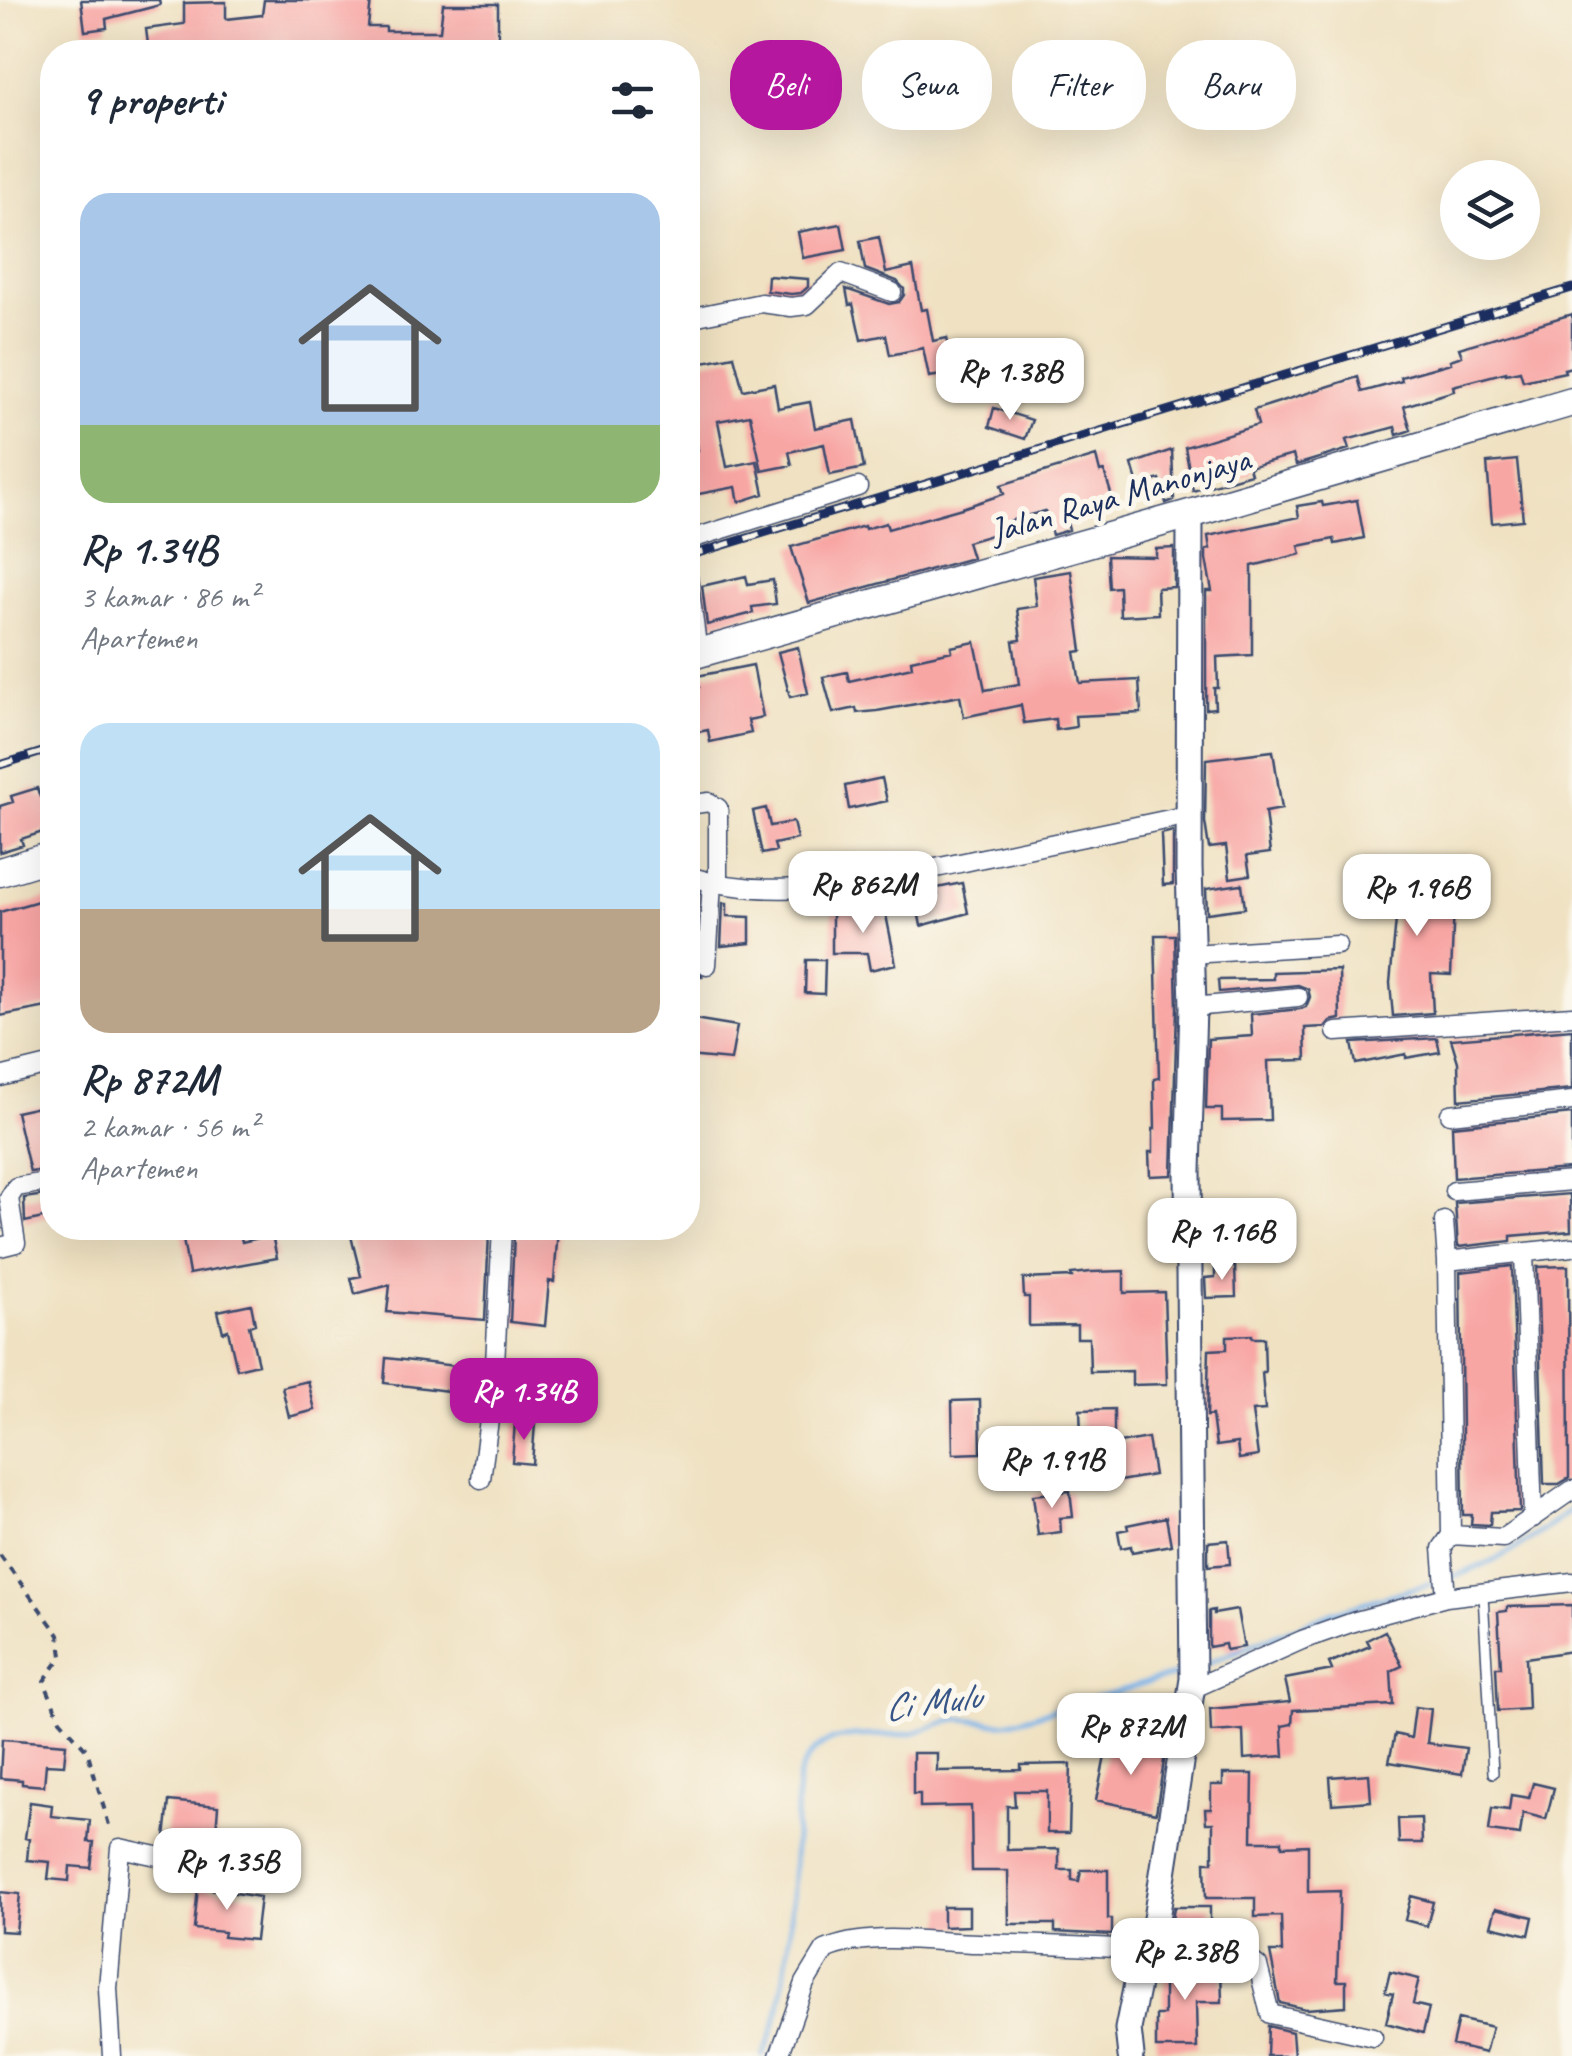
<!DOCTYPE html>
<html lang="id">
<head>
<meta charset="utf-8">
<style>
  :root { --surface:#fff; --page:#f6f6f7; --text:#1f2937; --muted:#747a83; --accent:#b5179e }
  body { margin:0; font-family:Caveat,sans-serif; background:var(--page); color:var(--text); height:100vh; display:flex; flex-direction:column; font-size:38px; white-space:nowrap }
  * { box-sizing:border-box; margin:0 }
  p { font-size:32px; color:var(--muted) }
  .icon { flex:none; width:55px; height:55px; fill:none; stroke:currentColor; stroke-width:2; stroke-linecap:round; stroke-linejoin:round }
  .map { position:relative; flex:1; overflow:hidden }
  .side { position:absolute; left:40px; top:40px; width:660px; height:1200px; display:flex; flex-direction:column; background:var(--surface); border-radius:40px; box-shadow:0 10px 40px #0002 }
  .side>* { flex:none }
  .hud { position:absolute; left:730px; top:40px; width:690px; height:90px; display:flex; gap:20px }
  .controls { position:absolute; left:1440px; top:160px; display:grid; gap:20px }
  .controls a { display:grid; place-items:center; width:100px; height:100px; border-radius:50%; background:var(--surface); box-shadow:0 10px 40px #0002; font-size:50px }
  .price { position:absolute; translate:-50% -85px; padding:0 22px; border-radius:20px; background:#fff; color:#222; font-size:32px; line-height:65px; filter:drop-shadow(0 2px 5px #0008) }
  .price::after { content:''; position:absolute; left:50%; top:60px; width:30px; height:22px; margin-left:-15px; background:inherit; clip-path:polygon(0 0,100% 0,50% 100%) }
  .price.current { background:var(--accent); color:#fff }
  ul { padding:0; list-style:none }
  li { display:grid; align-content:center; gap:20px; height:530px; padding:0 40px }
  li span { display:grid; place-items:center; height:310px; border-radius:30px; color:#555 }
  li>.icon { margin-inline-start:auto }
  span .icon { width:180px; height:180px; fill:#fffc; stroke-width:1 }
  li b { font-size:42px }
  h2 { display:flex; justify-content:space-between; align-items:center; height:120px; padding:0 40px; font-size:42px }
  .pill { padding:0 35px; border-radius:40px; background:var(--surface); box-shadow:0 10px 40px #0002; font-size:35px; line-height:90px }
  .pill.current { background:var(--accent); color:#fff }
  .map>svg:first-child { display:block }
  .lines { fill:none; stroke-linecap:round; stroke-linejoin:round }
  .stream { stroke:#77b1e8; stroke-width:5 }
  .building { fill:#f8a6a4 }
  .lane-casing { stroke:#3b4a6d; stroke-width:12 }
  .street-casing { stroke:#3b4a6d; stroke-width:21 }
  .secondary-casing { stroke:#3b4a6d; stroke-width:29 }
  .primary-casing { stroke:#3b4a6d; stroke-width:31 }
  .path { stroke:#3b4a6d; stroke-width:4; stroke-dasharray:8 8; stroke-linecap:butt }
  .lane { stroke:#fff; stroke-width:9 }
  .street { stroke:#fff; stroke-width:18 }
  .secondary { stroke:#fff; stroke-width:25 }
  .primary { stroke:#fff; stroke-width:28 }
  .rail-casing { stroke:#1b2f5e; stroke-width:9 }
  .rail { stroke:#fbf7ec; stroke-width:5; stroke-dasharray:15; stroke-linecap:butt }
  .labels { text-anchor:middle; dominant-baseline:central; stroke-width:10; stroke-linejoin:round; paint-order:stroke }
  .street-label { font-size:35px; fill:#1b2f5e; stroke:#fbf7ec }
  .water-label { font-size:38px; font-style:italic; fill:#375687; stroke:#fbf7ec }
</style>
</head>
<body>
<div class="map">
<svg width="1572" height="2056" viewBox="0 0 1572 2056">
  <rect width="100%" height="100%" fill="#fbf7ec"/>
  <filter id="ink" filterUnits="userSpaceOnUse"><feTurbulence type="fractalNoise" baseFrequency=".01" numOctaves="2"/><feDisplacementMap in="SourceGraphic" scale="20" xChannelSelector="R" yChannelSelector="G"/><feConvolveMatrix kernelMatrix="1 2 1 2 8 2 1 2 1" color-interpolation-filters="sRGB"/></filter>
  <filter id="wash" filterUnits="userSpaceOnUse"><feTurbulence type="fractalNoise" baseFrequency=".0048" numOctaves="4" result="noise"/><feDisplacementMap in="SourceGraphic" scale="40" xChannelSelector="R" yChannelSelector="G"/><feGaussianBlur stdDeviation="2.25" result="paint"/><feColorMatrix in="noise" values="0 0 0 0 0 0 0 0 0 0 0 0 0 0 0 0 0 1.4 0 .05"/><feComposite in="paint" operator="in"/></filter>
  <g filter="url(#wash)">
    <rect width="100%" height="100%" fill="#efe1c1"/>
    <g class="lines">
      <path class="stream" d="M1449,1578c47,-14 86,-39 123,-69
        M1200,1666l133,-54 106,-31
        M763,2056c33,-67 29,-198 35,-275 16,-57 60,-42 108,-47 18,-2 34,-13 52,-15 19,-1 34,7 53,3l174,-50"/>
    </g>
    <g id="blocks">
      <path class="building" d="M81,0h78l1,5 -54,14 1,9 -22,3z
        M264,0h107l-3,27h18v4h54l3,-27h55v48h-166l-62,-7v7h-31l-1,-2 -89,2 -3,-23 38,-5v-21l42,-1v17l36,-4z
        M841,224l5,26 -43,8 -5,-26z
        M879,237l7,36 27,-6 8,43 6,-1 6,32 14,-3 7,35 -25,4 -6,-29 -33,7 -4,-20 -25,5 -8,-36 -4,1 -3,-16 43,15 10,-2 5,-7v-6l-7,-8 -32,-12 -5,-28z
        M768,276l40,3v8l-7,6 -10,1 -24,-3z
        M1572,314v53l-8,2 1,3 -42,9 -3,-10 -14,3v-2l-53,14 1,5 -50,15 7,24 -14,5 -2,-8 -49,13 3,9 -53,16 -3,-10 -44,12 2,7 -58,17 -8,-44 73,-22 -4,-15 104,-33 4,15 40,-11 -1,-4 50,-14 -1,-3 12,-4 -3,-8z
        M734,356l9,34 31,-6 4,24 32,-6 5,26 40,-8 9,48 -34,7 -6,-31 -35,8 3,13 -30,6 -12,-56 -32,6 9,46 30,-6 7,33 -25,8 -3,-15 -48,9v-44l10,-2 -7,-39 -3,1v-47z
        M994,408l38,12 -7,19 -36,-12z
        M1172,450l2,50 -8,3 -6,-24 -22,6 -6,-21z
        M1096,456l4,16 4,-1 9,29 -49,13 5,17 -17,5 -7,-24 -19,5 -30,9 2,8 -31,9 5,16 -163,45 -18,-56 73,-21 1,3 21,-6 2,6 74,-21 42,-14 -3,-9z
        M1517,460l6,60 -31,3 -5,-60z
        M1357,500l7,38 -29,6 -1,-5 -35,7 2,8 -49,12v89l-35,2 1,31h-4l1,20 -9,1v-118h6l-6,-32v-9l4,-1 -2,-13 91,-19 -2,-11 25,-4 1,4z
        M1174,548v39l-17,1 1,26 -38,2 -1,-29 -10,1 -2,-32 49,1v-8z
        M1071,571l11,80 -7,1 5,31 59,-3 2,33 -66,3 1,11 -20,3 -1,-11 -31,4 -3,-18 -57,12 -4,-21 -83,15 -20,2 -1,-5 -23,5 -10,-36 24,-5 2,9 63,-14 -1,-7 41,-9 -1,-4 24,-5 10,48 34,-6 -6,-43 8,-1 -4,-31 20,-3 -4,-29z
        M746,576l2,8 25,-4 3,24 -24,3 1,6 -46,12 -5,-39z
        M798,647l10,46 -18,4 -12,-45z
        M753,665l10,52 -15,3 3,13 -41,9 -2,-12 -20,4v-45l11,-2 -2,-11z
        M1273,751l9,58 -17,3 5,41 -23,3 3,19 -20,3 -4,-32 -17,2 -4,-26 1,-63z
        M882,778l5,23 -38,8 -4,-23z
        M37,788l3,9 12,-4v36l-31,10 2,6 -23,7v-46l13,-4 -2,-6z
        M766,808l4,18 23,-4 4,17 -23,5 2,7 -14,3 -9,-43z
        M1173,831v53l-10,1 -2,-51z
        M1456,880l1,26h-3l-3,69 -20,-1 2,39 -40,3 -3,-33 7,-74h-3l-1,-5 -35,1v-18z
        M962,883l6,30 -47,13 -5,-26 22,-5 -1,-7z
        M1242,884l3,24 -38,5 -1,-24z
        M699,891l-4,73 7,12 -14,1v-84z
        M52,897v109l-52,10v-104z
        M723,903h4v13l23,1v26l-29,3z
        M832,908h29v7l24,-5 11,54 -26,6 -3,-17h-35z
        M1155,935h20l2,73 -5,167 -22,1 -1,-24h4v-23h2l-1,-50 5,-1z
        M806,960h19l-1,34 -19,-1z
        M1339,970l1,49 -10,2 -5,6 -20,1 1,32 -38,1 2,59 -48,1v-12h-16l2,-70 44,-3 -1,-22 49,-5 6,-2 4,-10 -2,-8 -10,-4 -79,7 -1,-12 55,-1v-7z
        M688,1018l49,8 -6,34 -43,-4z
        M1572,1029v60l-113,11 -1,-38 -7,-23z
        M1437,1038l3,14 -34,6v-4l-50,10 -4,-21z
        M52,1104v65l-22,3 -14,-60z
        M1572,1114v52l-3,3 -115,9 -2,-52z
        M52,1194v22l-27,6 -1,-24z
        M1570,1194l1,37 -60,5v5l-53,6 -3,-44z
        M181,1228h58l3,14 30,-7 5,23 -88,16z
        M349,1228h100l40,5 -4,87 -98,-8 3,-27 -35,9 -4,-16 10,-2z
        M521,1228h37l-4,54 -5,-1 -4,45 -35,-4 4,-87 6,1z
        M1235,1266l1,31 -30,1 -1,-20 10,-1v-10z
        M1512,1266l8,245 -29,1 -1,13 -19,-1 1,-9h-9l-3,-243z
        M1568,1266l1,212 -10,6h-15l-7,-217z
        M1124,1271v22l40,-1 3,92 -35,1v-14l-42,1 -1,-34h-12v-13l-48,1v-29h-5l-1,-18 49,-2 -1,-3 20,-2z
        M251,1304l4,20 -6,2 9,38 -21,5 -9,-39 -5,2 -5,-21z
        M1252,1335v3h12l1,34h-3l3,38 -13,1 6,45 -19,3 -2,-16 -21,3 -4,-31 -5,1 2,-66 18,-1v-13z
        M386,1358l96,11 -2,26 -96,-12z
        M308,1381l7,29 -26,7 -7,-30z
        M980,1400l1,53 -28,1 -1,-53z
        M1114,1409v35l34,-6 6,37 -46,8 -8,-48h-19l-1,-25z
        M515,1422l20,1 -3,41 -20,-2z
        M1070,1491l3,26 -13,1 1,14 -23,3 -5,-40z
        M1166,1517l5,28 -39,7 -1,-6 -10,2 -3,-17 10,-2 -1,-4z
        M1228,1540l2,24 -22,2v-24z
        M1572,1605v46l-46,7 2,51 -30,2 -2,-44h5l-3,-55 9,-1v-4z
        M1214,1610v4l23,-4 7,37 -18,3 -1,-6 -16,3v-36z
        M1385,1631l17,35 -11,5 2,34 -100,5 -1,14 -10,2 2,30 -40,3 -1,-29 -32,2 -1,-23 80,-7 -5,-23 47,-9 -3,-7 41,-17 -3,-6z
        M1415,1707l16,2 -4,34 39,5 -4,26 -73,-12 6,-28 16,4z
        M2,1739l64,5 -2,21 -18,-1 -2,22 -22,-2v-4l-22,-2z
        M1108,1742l57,12 -9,59 -60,-13z
        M913,1753h24v18l84,-1v-5l50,-1 -2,69h-22v-42h-33l1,15h-8v44l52,-1v21h13v10l7,1 2,-11h27v49h4v16l-57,-3v-8h-46l-1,-53h-36l-1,-65 -51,1v-13h-7z
        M1223,1774h30l-1,67h30v5l26,-1v47l32,-1 -3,90h9v25l-40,3 -26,-6 -10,-51h12l-1,-36 -26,1v-19h-49l-1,-36h8v-39h-7l-1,-14h6v-24h12z
        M1369,1774l2,27 -39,3 -2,-27z
        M1533,1783l21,5 -8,31 -23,-6 -3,22 -31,-4 3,-23 17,2 2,-15 18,3z
        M169,1801l49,5 -3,39 -50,-7z
        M30,1802l22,3 -1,11 39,4 -2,22h6l-3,26 -21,-2 -1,15 -21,-2 2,-17 -23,-2 2,-21 -4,-1z
        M1421,1818l1,25h-23l-1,-24z
        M198,1887l62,10 -5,43 -32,-3 1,-5 -30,-3z
        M0,1892l20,2 -4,38 -16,-1z
        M1411,1896l22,6 -6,24 -22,-6z
        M943,1907h26v19l-26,1z
        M1174,1907h36v35l-41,-3z
        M1496,1908l37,9 -4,18 -38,-9z
        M1164,1963l57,4 1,35h-26l1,46h-41v-33h8z
        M1390,1972l29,7 -6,25 16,4 -6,25 -37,-10 7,-29 -8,-2z
        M1458,2019l34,8 -7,26 -33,-8z
        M1268,2026l24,6 2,24h-27z"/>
    </g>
  </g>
  <g filter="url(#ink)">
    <use href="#blocks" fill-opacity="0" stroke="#3b4a6d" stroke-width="2.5"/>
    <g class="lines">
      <defs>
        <path id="lane" d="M1483,1595l10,178"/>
        <path id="street" d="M688,318l73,-15 30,4 16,-2 34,-32 51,19
          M688,540l170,-53
          M688,577l10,76
          M688,805l21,-3 9,6v76
          M688,876c97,30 203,1 300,-19 67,-14 134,-28 201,-42
          M1191,954l146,-9
          M707,965l5,-83
          M1193,1007l105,-10
          M1336,1032l236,-16
          M0,1077l49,-12 3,11
          M1450,1114l122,-13
          M1454,1191l118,-10
          M1444,1221l3,40
          M0,1247l16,-4 -7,-45 7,-11 36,-6
          M1524,1253l9,265
          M481,1479l13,-96 8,-155
          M1451,1535l52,3 69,-48
          M1446,1597l-4,-49 9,-13 -4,-274 125,-14
          M1192,1689l110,-49 54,-19 90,-24 126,-15
          M112,2056l-4,-68 12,-140 111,24
          M779,2056l26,-73 20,-33c42,-19 107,-8 153,-7 89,2 179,6 268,14l12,9 12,48 103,23"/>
        <path id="secondary" d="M1131,2056l-3,-27 13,-65 15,-45 37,-240 -5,-508 5,-164 -4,-140 1,-353"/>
        <path id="primary" d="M688,656l502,-142 382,-112
          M0,872l52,-16"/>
      </defs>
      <use href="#lane" class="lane-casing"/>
      <use href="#street" class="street-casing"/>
      <use href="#secondary" class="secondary-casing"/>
      <use href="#primary" class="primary-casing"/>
      <path class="path" d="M0,1555l59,80 3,21 -18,25 16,39 27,30 24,82"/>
      <use href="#lane" class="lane"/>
      <use href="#street" class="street"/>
      <use href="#secondary" class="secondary"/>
      <use href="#primary" class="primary"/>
      <defs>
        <path id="rail" d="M688,556l884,-268
          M0,765l52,-16"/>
      </defs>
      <use href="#rail" class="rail-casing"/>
      <use href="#rail" class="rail"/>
    </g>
  </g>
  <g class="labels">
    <g class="street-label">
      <text transform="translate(1120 495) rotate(-16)">Jalan Raya Manonjaya</text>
    </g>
    <g class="water-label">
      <text transform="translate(932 1702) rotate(-7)">Ci Mulu</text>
    </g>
  </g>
</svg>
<div class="controls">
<a><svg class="icon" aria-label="layers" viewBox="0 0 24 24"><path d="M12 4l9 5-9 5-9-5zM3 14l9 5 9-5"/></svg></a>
</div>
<b class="price" style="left:1010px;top:423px">Rp 1.38B</b>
<b class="price" style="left:863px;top:936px">Rp 862M</b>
<b class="price" style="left:1417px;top:939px">Rp 1.96B</b>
<b class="price" style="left:1222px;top:1283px">Rp 1.16B</b>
<b class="price current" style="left:524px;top:1443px">Rp 1.34B</b>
<b class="price" style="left:1052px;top:1511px">Rp 1.91B</b>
<b class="price" style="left:1131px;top:1778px">Rp 872M</b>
<b class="price" style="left:227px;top:1913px">Rp 1.35B</b>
<b class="price" style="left:1185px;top:2003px">Rp 2.38B</b>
<div class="hud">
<a class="pill current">Beli</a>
<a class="pill">Sewa</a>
<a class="pill">Filter</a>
<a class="pill">Baru</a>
</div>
<section class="side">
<h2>9 properti<svg class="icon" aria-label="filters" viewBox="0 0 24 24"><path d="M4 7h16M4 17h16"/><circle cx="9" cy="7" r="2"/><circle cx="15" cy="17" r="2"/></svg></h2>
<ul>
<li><span style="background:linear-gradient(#a9c7e8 75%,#8fb573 0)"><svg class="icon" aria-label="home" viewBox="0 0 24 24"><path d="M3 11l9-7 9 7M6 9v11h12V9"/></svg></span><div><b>Rp 1.34B</b><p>3 kamar · 86 m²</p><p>Apartemen</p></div></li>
<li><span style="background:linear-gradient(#bfe0f5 60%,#b9a48a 0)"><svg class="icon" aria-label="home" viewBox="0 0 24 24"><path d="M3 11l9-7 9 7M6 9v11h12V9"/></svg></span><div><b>Rp 872M</b><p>2 kamar · 56 m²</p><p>Apartemen</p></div></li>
</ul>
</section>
</div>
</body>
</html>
